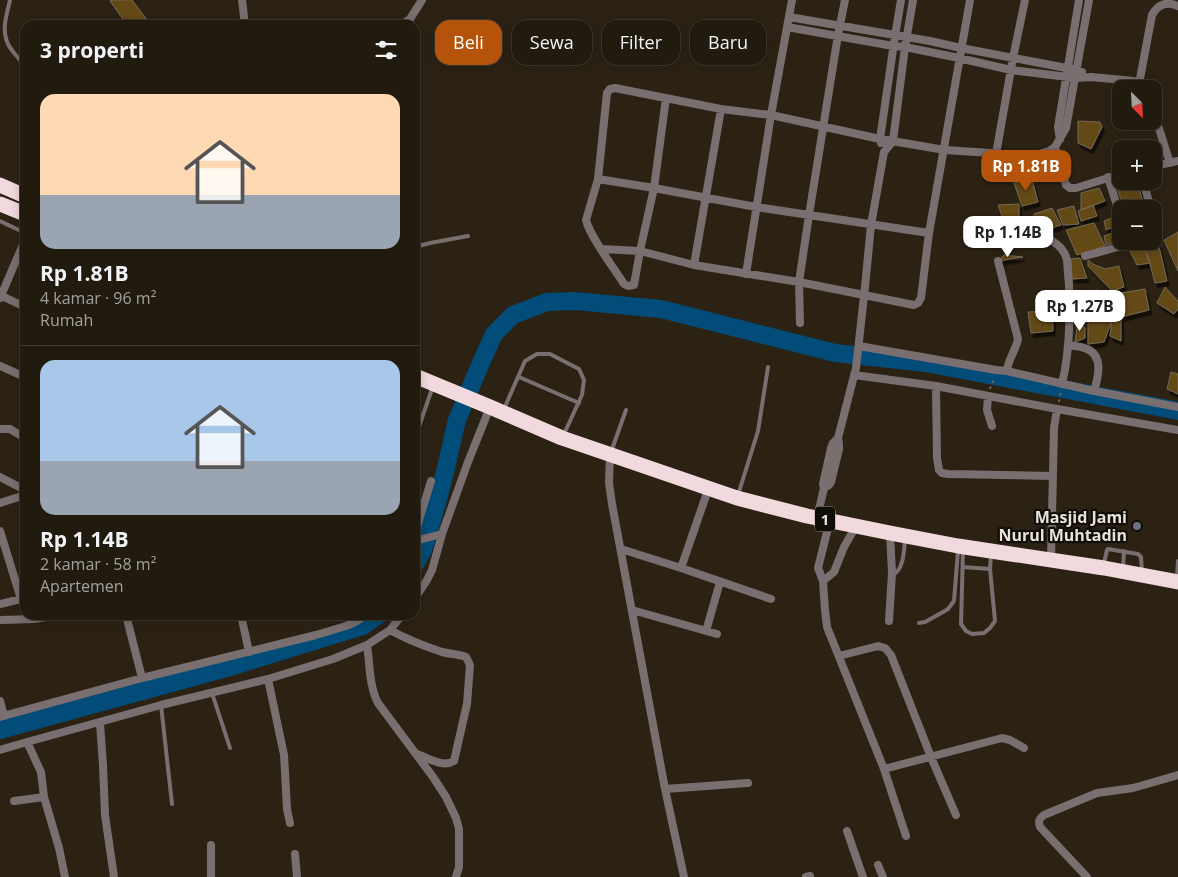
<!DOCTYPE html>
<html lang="id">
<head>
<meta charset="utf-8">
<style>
  :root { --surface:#201a0f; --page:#282318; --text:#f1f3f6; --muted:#a2a19e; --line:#3d382f; --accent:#b45309 }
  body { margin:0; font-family:"Open Sans",sans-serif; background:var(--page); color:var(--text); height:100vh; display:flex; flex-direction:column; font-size:19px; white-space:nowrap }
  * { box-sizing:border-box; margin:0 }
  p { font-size:16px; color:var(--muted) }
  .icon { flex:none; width:28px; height:28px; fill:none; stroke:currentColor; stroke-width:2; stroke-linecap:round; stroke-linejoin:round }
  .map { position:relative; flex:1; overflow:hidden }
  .drawer { position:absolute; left:20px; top:20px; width:400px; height:600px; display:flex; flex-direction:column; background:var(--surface); border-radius:15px; box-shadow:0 2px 12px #0003,0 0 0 1px var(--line) }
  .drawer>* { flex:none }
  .guide { position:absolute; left:435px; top:20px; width:475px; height:45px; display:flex; gap:10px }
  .needle { width:32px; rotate:156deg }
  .controls { position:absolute; left:1112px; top:80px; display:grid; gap:10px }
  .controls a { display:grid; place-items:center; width:50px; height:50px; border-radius:10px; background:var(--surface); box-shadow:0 2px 12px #0003,0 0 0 1px var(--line); font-size:25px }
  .price { position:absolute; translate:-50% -42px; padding:0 11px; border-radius:10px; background:#fff; color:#222; font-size:16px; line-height:32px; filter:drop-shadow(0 1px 2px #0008) }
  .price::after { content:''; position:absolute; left:50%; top:30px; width:15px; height:11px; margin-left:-8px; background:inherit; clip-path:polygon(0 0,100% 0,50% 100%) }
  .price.selected { background:var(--accent); color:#fff }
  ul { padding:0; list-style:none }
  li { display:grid; align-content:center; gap:10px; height:265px; padding:0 20px }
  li+li { border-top:1px solid var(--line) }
  li span { display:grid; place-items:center; height:155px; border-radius:15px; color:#555 }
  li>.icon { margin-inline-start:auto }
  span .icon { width:90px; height:90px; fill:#fffc; stroke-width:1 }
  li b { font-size:21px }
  h2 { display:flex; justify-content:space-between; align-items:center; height:60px; padding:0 20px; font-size:21px }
  .chip { padding:0 18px; border-radius:15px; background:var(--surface); box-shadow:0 2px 12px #0003,0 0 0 1px var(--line); font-size:18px; line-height:45px }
  .chip.selected { background:var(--accent); color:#fff }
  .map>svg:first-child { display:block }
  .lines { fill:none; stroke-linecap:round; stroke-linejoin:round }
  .river { stroke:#014c78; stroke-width:18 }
  .building { fill:#634812; stroke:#736958; filter:url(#shadow) }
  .path { stroke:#6e6659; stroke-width:2; stroke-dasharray:2.5 4; stroke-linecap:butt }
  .lane { stroke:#796f71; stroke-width:4 }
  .street { stroke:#796f71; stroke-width:8 }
  .highway { stroke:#f1d9de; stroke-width:15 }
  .worship-dot { fill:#6b7280; stroke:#100d07; stroke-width:2 }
  .labels { text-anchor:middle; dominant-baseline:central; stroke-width:4.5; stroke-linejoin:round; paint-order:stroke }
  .shield { fill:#100d07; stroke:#a7a29a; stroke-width:1 }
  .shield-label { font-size:15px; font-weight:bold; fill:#e8e2d9 }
  .poi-label { font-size:16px; font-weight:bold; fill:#e8e2d9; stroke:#100d07; text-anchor:end }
</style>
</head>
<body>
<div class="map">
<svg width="1178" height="877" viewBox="0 0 1178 877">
  <defs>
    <filter id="shadow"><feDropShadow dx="2.5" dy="4.5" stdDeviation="0" flood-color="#0009"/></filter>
  </defs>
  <rect width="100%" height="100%" fill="#2b2214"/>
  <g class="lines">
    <path class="river" d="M415,564l8,-14 13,-43 10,-39 11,-48 23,-55 14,-31 19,-19 34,-13 28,-1 86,8 174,44 91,10 252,48
      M0,730l230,-63 133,-41 15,-11"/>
  </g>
  <path class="building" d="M112,0h20l19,25h-24l-17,-24z
    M1078,121l22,1 2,5 -11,22 -13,-6z
    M1032,179l6,23 -16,4 -8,-23z
    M1128,181h9l6,21 -19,7 -8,-25z
    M1099,188l6,13 -24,9v-17z
    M1019,204v16l-15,1 -6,-16z
    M1093,205l4,11 -16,5 -3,-10z
    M1074,206l5,18 -16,1 -6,-15z
    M1052,208l9,17 -19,6 -8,-17z
    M1114,217l4,8 -12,5 -2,-9z
    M1094,223l11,23 -28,9 -11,-25z
    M1121,230v11l-15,4 -2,-9z
    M1178,232v39l-14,-31z
    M1154,238h3l10,43 -12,2 -11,-42h10z
    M1142,245l8,18 -13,2 -8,-16z
    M1004,255l19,2 -25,4z
    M1080,258l7,20 -15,1 -1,-20z
    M1088,260l5,4 12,5 14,-3 5,21 -12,4 -24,-25z
    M1165,287l13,14v8l-4,5 -17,-11z
    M1145,289l4,21 -28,7v-24z
    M1098,290l7,25 -15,1 -4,-25z
    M1052,311l1,20 -22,2 -3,-21z
    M1121,317v24l-11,-5 2,-16z
    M1078,320l7,8v10l-10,4z
    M1088,320h24l-8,22 -16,2z
    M1171,372l7,2v20l-11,-5z"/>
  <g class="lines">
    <path class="path" d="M990,389l4,-10
      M1059,402l2,-10"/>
    <path class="lane" d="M10,0c-3,14 -9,29 -2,44 4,8 12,15 17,23
      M25,103c-6,9 -5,13 0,22
      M0,221l25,12
      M415,247l15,-4 38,-7
      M519,377l60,26
      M504,409l21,-48 12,-7h13l29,15 5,11 -2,15 -18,39
      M415,438l18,-52
      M611,452l15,-42
      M738,495l20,-64 10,-64
      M963,550l-2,74 5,7 6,3 12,-1 6,-5 5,-7 -5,-52 1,-14
      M1104,563l3,-13 1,-1 30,5 3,3 1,15
      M963,567l27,2
      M1123,569l1,-18
      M893,575c11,-6 11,-25 12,-36
      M1177,577l1,-16
      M919,623l6,-1 18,-10 5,-3 6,-8 4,-50
      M212,693l18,55
      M161,705l11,99"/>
    <path class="street" d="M242,0l3,25
      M789,17l141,24 31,7 116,22 5,2
      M401,25l9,-6 12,-19
      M787,27l106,19 12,1 54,11 52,12 65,8 15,-1 43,4 9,5 2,3
      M1139,84l13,-69c6,-11 15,-14 26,-9
      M1154,113l16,50
      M1060,139l-2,-12 21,-127
      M881,143l-1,-4 15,-103 6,-36
      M1055,147l11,38 4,3h6l45,-14
      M996,154l17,-96 12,-58
      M1154,166l24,-5
      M1108,177l13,41
      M598,179l56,9 12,-90
      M1143,181l8,28
      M929,233l-173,-26 -102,-19 -14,63 -6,34 -6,1 -4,-2c-10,-16 -34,-47 -38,-64l12,-41 9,-86 3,-4 5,-1 106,21 50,6 109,24 65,11 76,5h15l13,-4 6,-4 11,-19 23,-128
      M1043,235c11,7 21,12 24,25 4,38 4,87 -5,124
      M601,249l39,2 54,14 105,17 115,23 4,-2 3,-5 8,-65 41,-233
      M1085,256l33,-9 6,-2 3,-4
      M998,261l20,78c-2,11 -10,20 -11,32
      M694,265l27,-156
      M746,274l25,-159 21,-115
      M0,295l25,12
      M0,298l25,-58
      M800,323l-1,-41 10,-67 29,-180 7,-35
      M1068,345c6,1 13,1 19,4 17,7 11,29 7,42
      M859,346l137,24 11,1 87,20 84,16
      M0,366l25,11
      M854,375l82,11 121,23 121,21
      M936,386l1,72 2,12 3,3 6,1 105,2
      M988,396l-1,14 5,16
      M0,429h10l15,9
      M610,455l-1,28 3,21 53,285 19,88
      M0,477l25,13
      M824,488l5,-3 2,-3 8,-33v-5l-1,-6 18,-70 9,-81 6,-62 13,-73 9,-11 12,-94 8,-47
      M0,503l25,-8
      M817,518l7,-30 -1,-4 8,-36 2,-5 5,-5
      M830,520l-12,48 5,13 2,29 2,17 57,142 22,67
      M0,531l21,68
      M415,533l16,-52
      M415,541l27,-7
      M621,549l60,19 90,31
      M1051,559l3,-131 3,-19
      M681,568l28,-81
      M823,581l11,-9 10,-25 12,-21
      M415,598l12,-18 5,-10 10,-36 26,-72 22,-55
      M0,604l25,-6
      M632,610l85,24
      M126,615l16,63
      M241,615l8,37
      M0,620l34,-1 23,-4
      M889,621l3,-48 -2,-40
      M390,630c16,9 34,16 52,22 8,2 16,2 24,5l4,8 -3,39 -13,57c-11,7 -26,-3 -37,-7
      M706,631l14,-49
      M367,645c3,19 2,41 11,58l55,74 13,20 10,21 3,11v38l-3,10
      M839,656l39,-10 7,2 6,7 40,102 25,58
      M268,679l16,76 3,54 3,14
      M0,701l4,15
      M0,717l142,-39 174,-43 30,-9 11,-5 8,-6
      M100,723l3,42 2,50 9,62
      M27,742l14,30 3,25 15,51 6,29
      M0,750l27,-8 134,-37 107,-26 65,-20 34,-14 23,-15 12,-15
      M884,769l118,-31 8,2 14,8
      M665,789l83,-6
      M14,801l30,-4
      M847,831l16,46
      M295,854l2,23
      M878,865l5,12
      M211,877v-32
      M806,877l4,-1
      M1087,877l-47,-50c-2,-6 -1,-8 4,-12l53,-22 36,-5 45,-13"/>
    <path class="highway" d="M0,185l25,11
      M0,204l25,10
      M415,376l75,31 72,31 175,60 70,18 83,17 68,13 146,22 74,14"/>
  </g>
  <circle class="worship-dot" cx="1137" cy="526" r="5"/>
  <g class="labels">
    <rect class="shield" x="815" y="506.5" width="20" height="25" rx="4"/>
    <g class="shield-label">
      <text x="825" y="519">1</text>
    </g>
    <g class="poi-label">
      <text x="1127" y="517">Masjid Jami<tspan x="1127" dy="18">Nurul Muhtadin</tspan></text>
    </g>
  </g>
</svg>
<div class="controls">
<a><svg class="needle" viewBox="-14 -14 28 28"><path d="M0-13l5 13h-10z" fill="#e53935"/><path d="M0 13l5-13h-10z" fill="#a2a19e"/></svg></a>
<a>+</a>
<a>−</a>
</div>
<b class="price selected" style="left:1026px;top:192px">Rp 1.81B</b>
<b class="price" style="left:1008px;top:258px">Rp 1.14B</b>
<b class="price" style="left:1080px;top:332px">Rp 1.27B</b>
<div class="guide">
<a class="chip selected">Beli</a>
<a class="chip">Sewa</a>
<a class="chip">Filter</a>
<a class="chip">Baru</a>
</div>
<section class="drawer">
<h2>3 properti<svg class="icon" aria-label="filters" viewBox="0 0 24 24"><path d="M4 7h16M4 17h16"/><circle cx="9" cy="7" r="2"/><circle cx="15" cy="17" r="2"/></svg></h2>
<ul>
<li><span style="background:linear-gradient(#ffd9b3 65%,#9aa5b1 0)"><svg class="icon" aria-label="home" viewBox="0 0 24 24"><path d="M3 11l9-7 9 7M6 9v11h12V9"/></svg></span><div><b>Rp 1.81B</b><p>4 kamar · 96 m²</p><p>Rumah</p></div></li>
<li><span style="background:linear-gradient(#a9c7e8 65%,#9aa5b1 0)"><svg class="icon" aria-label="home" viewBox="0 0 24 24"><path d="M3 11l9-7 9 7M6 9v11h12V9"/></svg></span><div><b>Rp 1.14B</b><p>2 kamar · 58 m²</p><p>Apartemen</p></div></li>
</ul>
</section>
</div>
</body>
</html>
